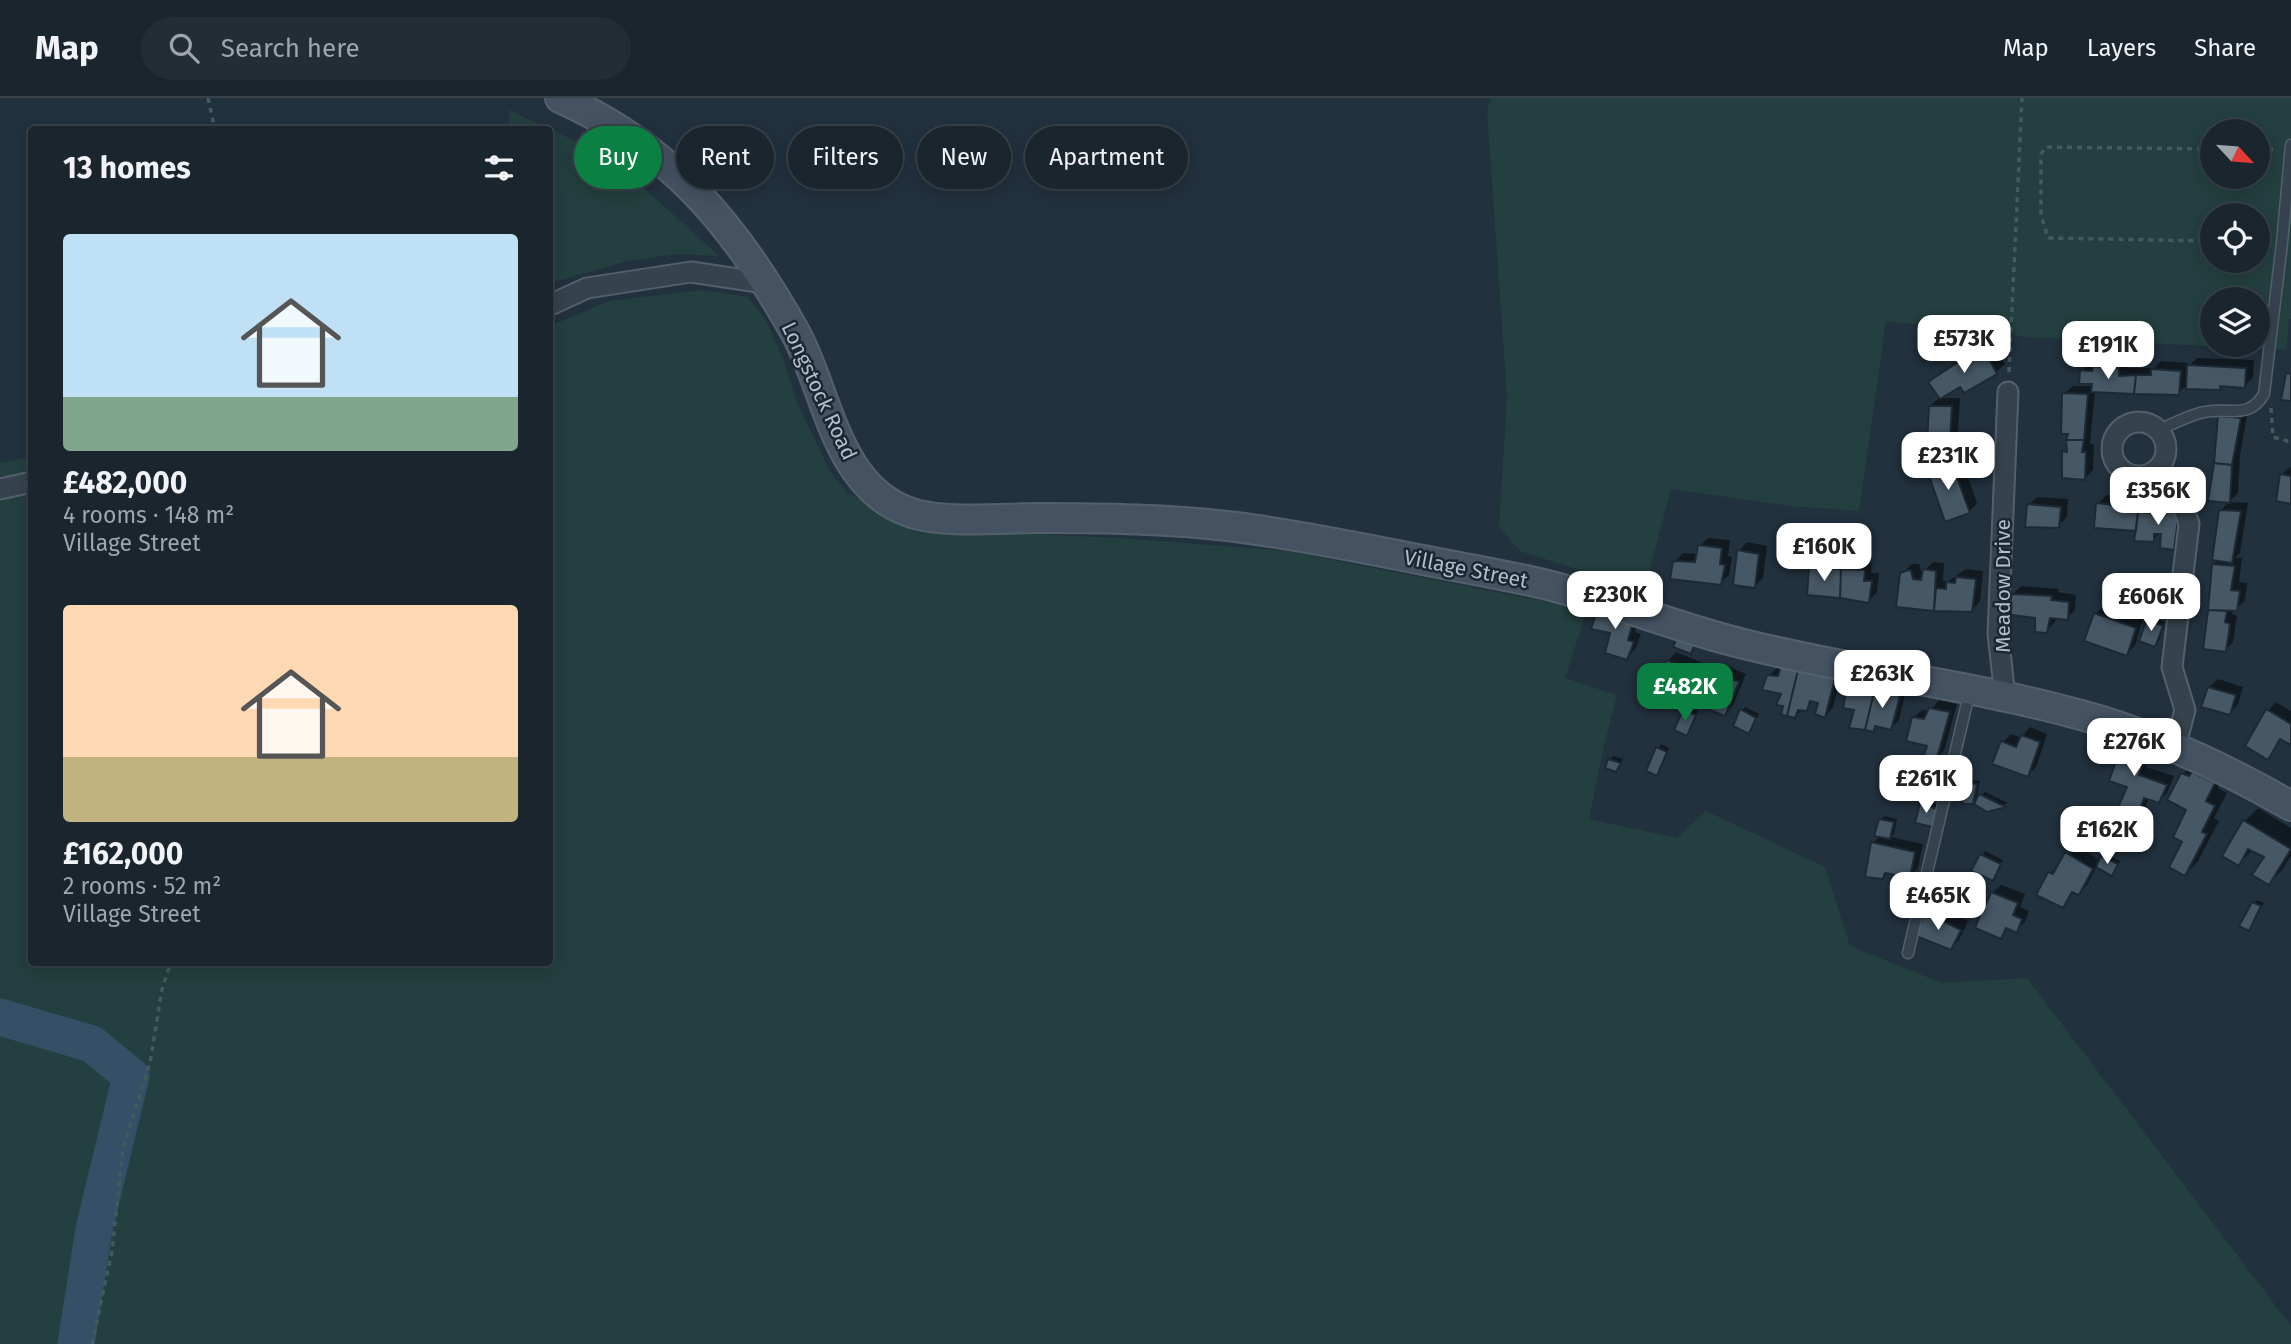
<!DOCTYPE html>
<html lang="en">
<head>
<meta charset="utf-8">
<style>
  :root { --surface:#1a252e; --page:#232d36; --text:#f1f3f6; --muted:#9fa5aa; --line:#38424a; --accent:#0b8043 }
  body { margin:0; font-family:"Fira Sans",sans-serif; background:var(--page); color:var(--text); height:100vh; display:flex; flex-direction:column; font-size:26px; white-space:nowrap }
  * { box-sizing:border-box; margin:0 }
  p { font-size:23px; color:var(--muted) }
  .icon { flex:none; width:38px; height:38px; fill:none; stroke:currentColor; stroke-width:2; stroke-linecap:round; stroke-linejoin:round }
  .map { position:relative; flex:1; overflow:hidden }
  .sheet { position:absolute; left:28px; top:28px; width:525px; height:840px; display:flex; flex-direction:column; background:var(--surface); border-radius:7px; box-shadow:0 4px 18px #0003,0 0 0 2px var(--line) }
  .sheet>* { flex:none }
  .banner { position:absolute; left:574px; top:28px; width:665px; height:63px; display:flex; gap:14px }
  .needle { width:46px; rotate:116deg }
  .tools { position:absolute; left:2200px; top:21px; display:grid; gap:14px }
  .tools a { display:grid; place-items:center; width:70px; height:70px; border-radius:50%; background:var(--surface); box-shadow:0 4px 18px #0003,0 0 0 2px var(--line); font-size:35px }
  .price { position:absolute; translate:-50% -60px; padding:0 16px; border-radius:14px; background:#fff; color:#222; font-size:23px; line-height:46px; filter:drop-shadow(0 2px 4px #0008) }
  .price::after { content:''; position:absolute; left:50%; top:42px; width:21px; height:16px; margin-left:-10px; background:inherit; clip-path:polygon(0 0,100% 0,50% 100%) }
  .price.current { background:var(--accent); color:#fff }
  ul { padding:0; list-style:none }
  li { display:grid; align-content:center; gap:14px; height:371px; padding:0 35px }
  li span { display:grid; place-items:center; height:217px; border-radius:7px; color:#555 }
  li>.icon { margin-inline-start:auto }
  span .icon { width:126px; height:126px; fill:#fffc; stroke-width:1 }
  li b { font-size:30px }
  h2 { display:flex; justify-content:space-between; align-items:center; height:84px; padding:0 35px; font-size:30px }
  .pill { padding:0 24px; border-radius:32px; background:var(--surface); box-shadow:0 4px 18px #0003,0 0 0 2px var(--line); font-size:24px; line-height:63px }
  .pill.current { background:var(--accent); color:#fff }
  header { display:flex; align-items:center; gap:42px; box-sizing:border-box; height:98px; padding:0 35px; background:var(--surface); border-bottom:2px solid var(--line) }
  header strong { font-size:33px }
  nav { display:flex; gap:38px; margin-inline-start:auto; font-size:24px }
  .search { width:490px; height:63px; background:var(--page); display:flex; align-items:center; gap:18px; box-sizing:border-box; padding:0 24px; border-radius:38px; color:var(--muted); font-size:26px }
  .map>svg:first-child { display:block }
  .green { fill:#243f3f; fill-rule:evenodd }
  .shadow { fill:#0007 }
  .lines { fill:none; stroke-linecap:round; stroke-linejoin:round }
  .river { stroke:#354f67; stroke-width:37 }
  .building { fill:#465765; stroke:#1d2a35; stroke-width:2 }
  .lane-casing { stroke:#54616c; stroke-width:13 }
  .street-casing { stroke:#54616c; stroke-width:23 }
  .secondary-casing { stroke:#54616c; stroke-width:32 }
  .path { stroke:#425b5c; stroke-width:3.5; stroke-dasharray:5 5; stroke-linecap:butt }
  .lane { stroke:#36434e; stroke-width:10 }
  .street { stroke:#36434e; stroke-width:19 }
  .secondary { stroke:#445262; stroke-width:28 }
  .labels { text-anchor:middle; dominant-baseline:central; stroke-width:5; stroke-linejoin:round; paint-order:stroke }
  .street-label { font-size:21px; fill:#b2beca; stroke:#1b2833 }
</style>
</head>
<body>
<header>
<strong>Map</strong>
<div class="search"><svg class="icon" aria-label="search" viewBox="0 0 24 24"><circle cx="10" cy="10" r="6"/><path d="M15 15l6 6"/></svg>Search here</div>
<nav><a>Map</a><a>Layers</a><a>Share</a></nav>
</header>
<div class="map">
<svg width="2291" height="1246" viewBox="0 0 2291 1246">
  <rect width="100%" height="100%" fill="#22313e"/>
  <path class="green" d="M1491,0h800v221h-2l-3,31 -258,-13 -142,-16 -27,190 -69,-5 -119,-17 -27,102 -124,-40 -21,-24 8,-130 -20,-286zM2212,33h46v46h-46zM2212,117h46v46h-46zM2212,201h46v46h-46z
    M509,12l101,47 109,99 -42,-2 -49,7 -78,22v-153l-41,-1z
    M703,192l45,7 19,25 17,40 14,43 33,68 17,20 30,17 67,20 175,8 167,13 300,59 -22,68 52,17 -13,51 -15,73 88,19 29,-27 119,56 25,79 92,37 85,-5 264,348v18h-2291v-881l31,-6 1,505h518v-636l59,-25z"/>
  <path class="shadow" d="M1993,246l12,20 -9,8 -31,19 -4,-7 -22,14h21l-2,35 4,-1 1,17 -9,9 7,-1 16,46 -8,9 -40,-41 9,-9 15,-3 -23,-53 10,-9 -10,-15 8,-8 41,-27 2,4z
    M2197,260l57,2 -1,18 -9,8 -20,-1 -4,3 -32,-4 -10,9 -83,-3 -5,54h4l-1,26 -8,8 -21,-26 5,-5v-15l-5,-38 9,-8h20v-4l-11,-11 8,-8h9l4,-4 24,1v8h27l7,-7 27,2v4z
    M2228,311l20,1 -8,45 -2,38 -9,9 -10,-85z
    M2290,369h1v36l-10,-28z
    M2106,397l33,4 -1,5 22,1 3,-4 24,4 -5,35 -9,8 -11,-18 -9,10 -55,-36z
    M2037,399l31,2 -1,18 -9,9 -30,-21z
    M2229,404l19,1 -8,50 -5,5h7l-3,24 8,1 -2,18 -9,8h-3l-1,5 5,2 -4,26 -8,8 -20,-2 9,-84 5,-5 1,-48z
    M1708,440l22,2 -2,16 4,1 -3,18 -9,8 -45,-21 8,-9 15,1 2,-8z
    M1747,444l20,4 -4,32 -9,8 -15,-35z
    M1819,462l53,3 -1,10h8l-2,19 -8,9 -58,-33z
    M1933,464l11,1 -1,18h6l17,-12 17,2 -3,30 -8,9 -74,-5 6,-33 8,-8h7l2,7h3z
    M2021,488l38,3 -1,3 18,3 -1,15 -8,8 -11,-1 -1,5 -9,9 -9,-15 -24,-22z
    M2104,508l39,13 -8,26 -8,9 -32,-40z
    M1639,519l-4,15 6,2 -6,15 -8,9 -14,-26 -19,-5z
    M2152,519l13,5 -6,19 -4,4 -7,-25z
    M1676,554l27,11 -11,25 -9,9 -10,-4 -5,5v-37z
    M1721,565l25,11 -13,31 -8,9 -13,-42z
    M1778,569l65,3 -10,37 -8,9 -5,-14 -5,-2 -20,16 -10,-11 -2,-12 -14,-17z
    M1858,576l49,13 -8,33 -8,8 -13,-3 -5,5 -16,-21 -7,-26z
    M2218,581l25,8 -5,17 -8,9 -21,-26z
    M1939,602l18,4 -13,47 -9,8 -22,-41 9,-8 8,1z
    M2276,604l15,9v32l-9,-5 -15,19 1,-46z
    M1689,609l9,4 -11,23 -2,-23z
    M1745,609l14,7 -10,18 -7,-21z
    M2030,629l17,7 -11,33 -8,8 -25,-33 8,-8 10,4z
    M2134,630l23,9 -11,30 28,9 -7,17 -8,8 -10,-3 -5,12 -8,8 -7,-32z
    M1661,646l8,4 -12,26 1,-26z
    M1613,658l10,3 -7,11 -6,-11z
    M2196,663l31,9 -9,18 9,5 -13,25 5,3 -21,40 -13,13v-32l3,-32 -5,-36z
    M1965,681l15,2 -4,18 -4,4 -10,-21z
    M1985,694l23,11 -21,7 -6,-15z
    M1926,702l14,5 -4,16 -14,-17z
    M2258,710l33,20v28l-9,14 -13,13 -3,-27 -13,-7 -14,15 -14,-9 20,-34z
    M1884,718l13,3 -3,15 -4,3 33,7 -5,24 -9,8 -21,-4 -5,5 -10,-34 8,-8 -1,-15z
    M2075,747l26,16 6,-7 13,7 -8,13 -15,-8 -10,19 -8,8 -5,-2 -11,14 -13,-32 10,-8z
    M1985,753l18,9 -11,19 -18,-9z
    M2001,787l24,9 -5,13 9,4 -4,11 -9,9 -7,-3 -9,9 -18,-22 1,-13z
    M2257,802l7,3 -15,25 4,-25z
    M1935,807l33,16 -9,19 -8,8 -25,-35z"/>
  <g class="lines">
    <path class="river" d="M0,919l92,27 39,32 -37,153 -18,115"/>
  </g>
  <path class="building" d="M1985,253l12,23 -33,19 -4,-6 -20,12 -12,-17 42,-28 3,4z
    M2187,267l59,3 -1,20 -25,-2 1,4 -35,-1z
    M2093,268l26,2v8l17,-1 -2,19 -43,-2 1,-8h-13l1,-14 12,1z
    M2151,271l30,2 -2,24 -45,-1 2,-19h15z
    M2286,275l5,1v27l-10,-1z
    M2062,295l26,1 -4,46h-18l2,-6h-7z
    M1929,308h23l-2,34 4,-1 1,20h-29z
    M2218,318l23,2 -9,47 -18,-2z
    M2066,342h18l-2,12h4l-1,28 -23,-2v-27l5,1z
    M2214,365l18,2 -2,38 -22,-2z
    M1952,366l18,49 -25,9 -18,-52z
    M2280,376l11,2v28l-15,-3z
    M2096,405l36,4 -1,4 7,1 -2,19 -42,-3z
    M2027,406l34,3 -2,21 -34,-1z
    M2153,411l26,3 -5,38 -14,-2 1,-14h-7v8l-20,-1 4,-29 15,1z
    M2219,412l22,1 -9,52 -20,-3z
    M1698,447l24,3 -2,16 5,1 -4,20 -51,-6 3,-18 22,1z
    M1737,452l22,4 -4,34 -22,-3z
    M2212,466l23,2 -4,24 9,1 -3,20 -29,-1z
    M1809,470l32,1 -1,29 -33,-3z
    M1841,471l24,1 -1,11h8l-3,22 -29,-5z
    M1923,471l13,2 -2,40 -38,-4 4,-34 9,-3 2,1 2,8 8,1z
    M1956,479l20,2 -4,33 -38,-1 2,-23 10,1v-7l9,1z
    M2011,496l41,2 -1,4 18,2 -1,18 -18,-2 -3,15 -12,-1v-14l-24,-3z
    M1599,507l32,10 -4,9 5,2 -4,14 6,2 -7,18 -22,-7 5,-20 -19,-4z
    M2208,512l19,1 -2,11 5,2 -4,28 -23,-3z
    M2094,515l42,15 -9,28 -43,-15z
    M2147,521l16,7 -8,21 -16,-6z
    M1678,537l17,8 -4,11 -18,-7z
    M1667,562l29,12 -12,27 -13,-5 -2,6 -16,-6z
    M1781,568l17,4 -11,46 -6,-1 2,-9 -7,-1 5,-11 -19,-4 5,-15 11,1z
    M1798,572l37,8 -10,40 -10,-4 3,-11 -8,-2 -3,10 -9,-1 -3,8 -8,-2z
    M1711,573l28,11 -14,34 -15,-6 6,-13 -15,-5z
    M1848,584l27,6 -10,42 -16,-2 5,-18 -11,-2z
    M2208,589l28,8 -6,20 -29,-8z
    M1875,590l17,3v3l8,2 -9,34 -16,-4 -1,6 -9,-2z
    M1929,610l21,4 -14,49 -13,-3 4,-12 -21,-5 6,-24 12,2z
    M1740,611l16,9 -7,16 -16,-8z
    M2266,611l25,15v21l-11,-6 -12,21 -23,-14z
    M1683,612l13,5 -9,21 -13,-6z
    M2021,637l19,7 -12,35 -36,-13 9,-23 15,6z
    M2125,637l25,10 -11,30 28,10 -8,18 -15,-5 -8,22 -20,-8 11,-25 -18,-6z
    M1656,649l11,5 -10,24 -11,-5z
    M1608,661l13,4 -5,9 -11,-4z
    M2192,674l23,11 -9,18 9,5 -13,26 5,2 -22,42 -16,-9 13,-25 -9,-5 13,-27 -19,-10 14,-27 8,3z
    M1960,684l17,2 -4,20h-9l-7,-9z
    M1979,696l27,13 -19,5 -13,-8z
    M1920,705l17,6 -4,18 -18,-4z
    M1879,721l15,3 -4,17 -16,-3z
    M2243,722l48,29 -22,36 -17,-10 12,-18 -16,-8 -9,17 -17,-10z
    M1871,744l44,10 -5,26 -25,-5 -2,6 -18,-2z
    M2065,754l28,17 -14,26 -7,-3 -9,16 -27,-13 12,-23 5,2z
    M1980,756l21,10 -8,17 -22,-10z
    M2101,758l17,8 -6,12 -16,-9z
    M1991,794l27,11 -5,12 9,4 -5,14 -11,-5 -5,11 -26,-11 5,-12 -4,-1 6,-14 4,3z
    M2252,804l9,4 -12,25 -10,-5z
    M1925,814l36,18 -10,20 -35,-14z"/>
  <g class="lines">
    <defs>
      <path id="lane" d="M2159,332c13,-6 27,-13 41,-17 26,-8 48,9 64,-19l18,-151 9,-98
        M1908,855l62,-263"/>
      <path id="street" d="M550,207l37,-17 104,-16 74,11
        M2112 351a27 27 0 1 1 54 0a27 27 0 1 1-54 0Z
        M2159,370l22,32 8,24 -17,143 13,43 -10,38
        M0,391l32,-7
        M2005,598l-7,-62 10,-242"/>
      <path id="secondary" d="M560,0c111,49 177,130 235,234 33,60 40,154 114,180 32,12 93,6 128,6 67,0 133,1 199,9 63,8 125,21 187,33 45,9 91,16 136,28 61,16 120,40 181,55 113,29 229,41 341,72 74,20 144,53 210,91"/>
    </defs>
    <use href="#lane" class="lane-casing"/>
    <use href="#street" class="street-casing"/>
    <use href="#secondary" class="secondary-casing"/>
    <path class="path" d="M208,0l7,32
      M2212,51l-166,-2 -5,7v61l7,23 164,3
      M2258,52l18,-1
      M2258,144h8
      M2009,274l13,-274
      M2271,310l2,29 18,5
      M92,1246l20,-93 11,-103 27,-85 12,-74 9,-27"/>
    <use href="#lane" class="lane"/>
    <use href="#street" class="street"/>
    <use href="#secondary" class="secondary"/>
  </g>
  <g class="labels">
    <g class="street-label">
      <text transform="translate(819 293) rotate(65)">Longstock Road</text>
      <text transform="translate(1466 471) rotate(11)">Village Street</text>
      <text transform="translate(2003 488) rotate(-90)">Meadow Drive</text>
    </g>
  </g>
</svg>
<div class="tools">
<a><svg class="needle" viewBox="-14 -14 28 28"><path d="M0-13l5 13h-10z" fill="#e53935"/><path d="M0 13l5-13h-10z" fill="#9fa5aa"/></svg></a>
<a><svg class="icon" aria-label="locate" viewBox="0 0 24 24"><circle cx="12" cy="12" r="6"/><path d="M12 2v4M12 18v4M2 12h4M18 12h4"/></svg></a>
<a><svg class="icon" aria-label="layers" viewBox="0 0 24 24"><path d="M12 4l9 5-9 5-9-5zM3 14l9 5 9-5"/></svg></a>
</div>
<b class="price" style="left:1964px;top:277px">£573K</b>
<b class="price" style="left:2108px;top:283px">£191K</b>
<b class="price" style="left:1948px;top:394px">£231K</b>
<b class="price" style="left:2158px;top:429px">£356K</b>
<b class="price" style="left:1824px;top:485px">£160K</b>
<b class="price" style="left:1615px;top:533px">£230K</b>
<b class="price" style="left:2151px;top:535px">£606K</b>
<b class="price" style="left:1882px;top:612px">£263K</b>
<b class="price current" style="left:1685px;top:625px">£482K</b>
<b class="price" style="left:2134px;top:680px">£276K</b>
<b class="price" style="left:1926px;top:717px">£261K</b>
<b class="price" style="left:2107px;top:768px">£162K</b>
<b class="price" style="left:1938px;top:834px">£465K</b>
<div class="banner">
<a class="pill current">Buy</a>
<a class="pill">Rent</a>
<a class="pill">Filters</a>
<a class="pill">New</a>
<a class="pill">Apartment</a>
</div>
<section class="sheet">
<h2>13 homes<svg class="icon" aria-label="filters" viewBox="0 0 24 24"><path d="M4 7h16M4 17h16"/><circle cx="9" cy="7" r="2"/><circle cx="15" cy="17" r="2"/></svg></h2>
<ul>
<li><span style="background:linear-gradient(#bfe0f5 75%,#7fa58c 0)"><svg class="icon" aria-label="home" viewBox="0 0 24 24"><path d="M3 11l9-7 9 7M6 9v11h12V9"/></svg></span><div><b>£482,000</b><p>4 rooms · 148 m²</p><p>Village Street</p></div></li>
<li><span style="background:linear-gradient(#ffd9b3 70%,#c2b280 0)"><svg class="icon" aria-label="home" viewBox="0 0 24 24"><path d="M3 11l9-7 9 7M6 9v11h12V9"/></svg></span><div><b>£162,000</b><p>2 rooms · 52 m²</p><p>Village Street</p></div></li>
</ul>
</section>
</div>
</body>
</html>
